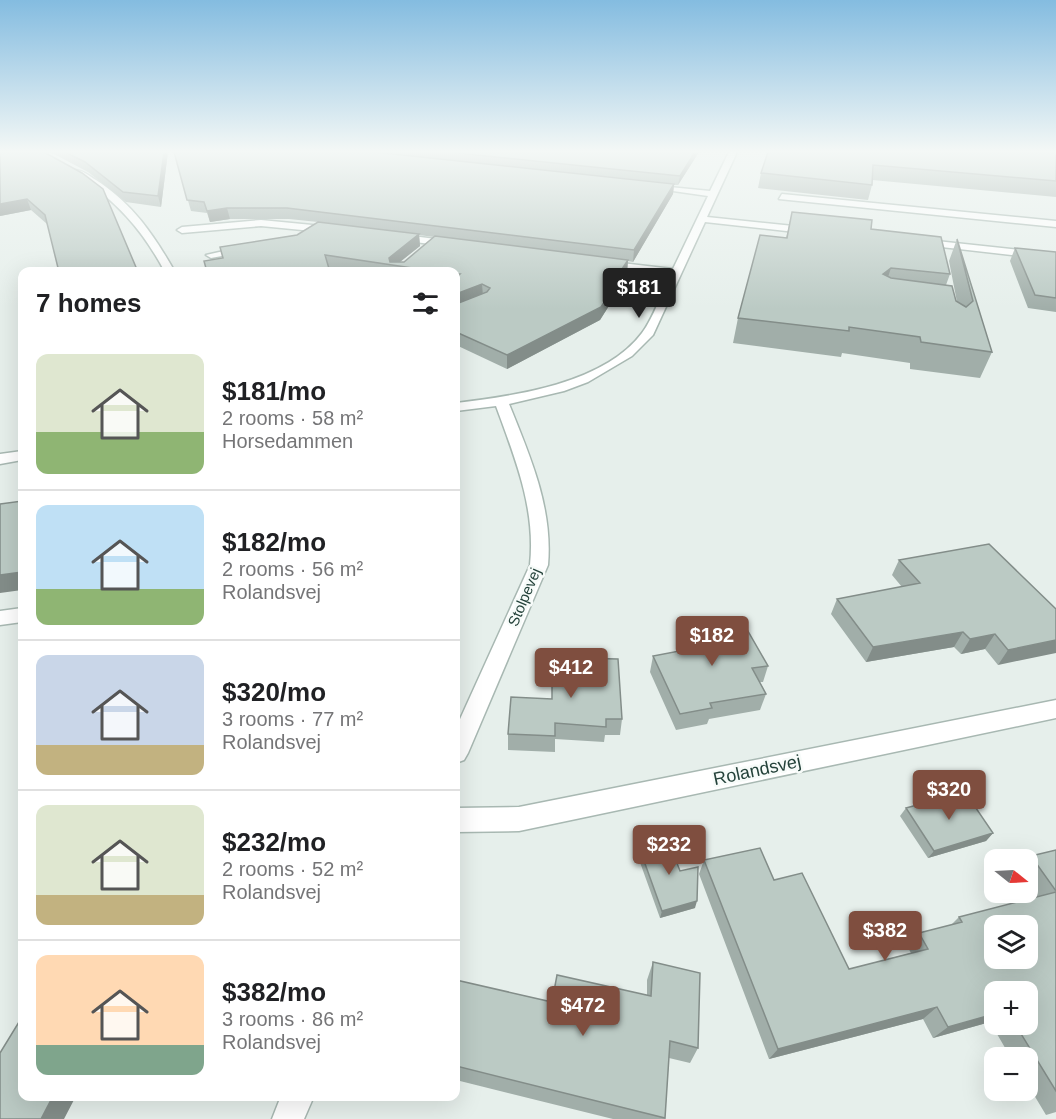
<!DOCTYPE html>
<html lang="en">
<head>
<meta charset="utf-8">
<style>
  :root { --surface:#fff; --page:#f2f2f2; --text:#202124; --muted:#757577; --line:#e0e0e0; --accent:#7f4e3f }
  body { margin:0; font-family:Helvetica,sans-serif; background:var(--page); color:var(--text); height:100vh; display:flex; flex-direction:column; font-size:22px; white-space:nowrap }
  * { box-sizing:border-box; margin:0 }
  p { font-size:20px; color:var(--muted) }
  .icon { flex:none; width:33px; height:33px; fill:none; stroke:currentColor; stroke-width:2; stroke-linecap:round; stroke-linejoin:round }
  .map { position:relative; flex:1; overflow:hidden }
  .details { position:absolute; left:18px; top:267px; width:442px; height:834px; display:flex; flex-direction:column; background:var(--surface); border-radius:12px; box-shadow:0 6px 24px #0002 }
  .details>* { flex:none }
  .needle { width:39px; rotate:108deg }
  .tools { position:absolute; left:984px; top:849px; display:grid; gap:12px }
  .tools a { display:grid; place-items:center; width:54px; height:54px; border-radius:12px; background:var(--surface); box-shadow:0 6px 24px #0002; font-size:30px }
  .price { position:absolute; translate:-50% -51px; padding:0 14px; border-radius:6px; background:var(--accent); color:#fff; font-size:20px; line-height:39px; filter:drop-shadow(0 2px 3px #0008) }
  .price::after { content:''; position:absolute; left:50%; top:36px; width:18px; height:14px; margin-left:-9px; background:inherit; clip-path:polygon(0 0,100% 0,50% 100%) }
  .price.on { background:#222; color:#fff }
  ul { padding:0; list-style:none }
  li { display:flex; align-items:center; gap:18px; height:150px; padding:0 18px }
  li+li { border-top:2px solid var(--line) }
  li span { display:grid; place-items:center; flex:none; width:168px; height:120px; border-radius:12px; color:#555 }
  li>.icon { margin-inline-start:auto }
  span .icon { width:72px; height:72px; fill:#fffc; stroke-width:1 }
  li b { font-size:26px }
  h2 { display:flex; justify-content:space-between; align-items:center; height:72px; padding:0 18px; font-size:26px }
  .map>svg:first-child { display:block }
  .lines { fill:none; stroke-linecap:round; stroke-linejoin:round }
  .minor-casing { stroke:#a8b8b2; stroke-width:3 }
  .minor { fill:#fff; fill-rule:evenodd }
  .wall { fill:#a1aea9; fill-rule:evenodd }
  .shaded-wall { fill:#838d89 }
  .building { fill:#bbcac4; stroke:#838d89; stroke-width:1.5; fill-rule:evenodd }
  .labels { text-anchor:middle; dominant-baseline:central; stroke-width:5; stroke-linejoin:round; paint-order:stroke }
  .street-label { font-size:15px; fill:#24423a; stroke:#f7fbf9 }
  .near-street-label { font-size:18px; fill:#24423a; stroke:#f7fbf9 }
</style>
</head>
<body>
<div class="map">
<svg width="1056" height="1119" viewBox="0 0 1056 1119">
  <rect width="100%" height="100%" fill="#e6efeb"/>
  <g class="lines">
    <defs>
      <path id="minor" d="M729,152h8l-30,65 106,11 5,3 -5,3 -108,-12 -52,113 -21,21 -44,26 -24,9 -55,13c21,52 44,104 39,161l-80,188 -4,7 -8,3v-35l74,-163c6,-56 -15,-107 -34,-159l-40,5v-8c58,-7 148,-19 186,-70 12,-16 19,-39 28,-58l-66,-8 -5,-3 5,-3 69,8 35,-73 -63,-9 4,-2 61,6z
        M75,170c8,0 14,6 21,10 36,23 58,55 79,92h-10c-23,-43 -49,-72 -90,-98z
        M782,194l274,27v6l-277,-28z
        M261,220l72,7 5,3 -5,3 -72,-7 -79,7 -5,-3 5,-3z
        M396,234l56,7 5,3 -5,3 -59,-8v-4z
        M918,239l138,15v6l-141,-16v-4z
        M246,246l5,3 -2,2 -38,7 -5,-3z
        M22,451v9l-22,4v-10z
        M22,608v14l-22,3v-14z
        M1056,700v18l-537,113 -63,1v-24l63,-1z
        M281,1096h33l-10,23h-32z"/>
    </defs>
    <use href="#minor" class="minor-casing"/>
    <use href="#minor" class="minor"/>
  </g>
  <path class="wall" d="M44,152l3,72 -16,-14 -31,6z
    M46,152h122l-7,55 -35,-5 -38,-30 -34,-18z
    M174,152h525l-21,33h-4l-1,9 -40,68 -5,-1 -1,11 -7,11 -1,7 -19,30 -93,49 -51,-24v-73h-97l-30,-5 -106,-9 -3,-11 77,-12 21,-13 -29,-3h-59l-20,3 -3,-9 -16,-2zM419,235l15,2 -30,25h-4l20,-16z
    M1056,152v45l-184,-17v5l-4,15 -110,-12 3,-15z
    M792,212l79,17 79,45 -4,11 11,17 -8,-41 8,-22 35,113 -12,26 -70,-9v-6l-68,-10 -1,4 -108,-14 5,-25 48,-80z
    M1015,248l41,5v59l-28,-4 -18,-47z
    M899,560l157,49 -58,56 -13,-16 -24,5 -7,-7 -88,15 -35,-48 6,-15 65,-12 -10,-12z
    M727,628l41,38 -5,16h-3l6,12 -6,16 -51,9 -2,5 -31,6 -26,-58 3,-16 26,-5 -3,-4 4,-17z
    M577,658l45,61 -2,16h-15l-1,7 -49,-3v13l-47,-2v-16l43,-35 25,-38z
    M906,808l87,25 -7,8 -58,17 -28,-42z
    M639,847l56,61 -35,10 -23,-64z
    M1056,850v262l-10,3 -18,-30v-27h-17l-21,-36 -57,16 -10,-19 -154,40 -70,-185 5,-14 70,20 75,89 62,-16 -4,-7 12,-13 32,-8 8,-8 76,-19 -7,-11 -1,-27 4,-4zM994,992l34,32h-34z
    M653,962l45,86 -8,15 -21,-5 -4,61h-52l-157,-39v-100l96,22 95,-7v-15z"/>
  <path class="shaded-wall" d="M164,152h4l-7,55 -3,-11z
    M695,152h4l-21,33 2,-9z
    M674,184l-1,10 -40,68 1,-12z
    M27,199l4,11 -31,6v-12z
    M227,208l3,11 -20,3 -3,-11z
    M419,234l1,12 -24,19 -6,-1 -1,-6z
    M628,260l-1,12 -7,11 -1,7 -19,30 -93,49v-14l109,-77z
    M891,268l-8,24v-18z
    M482,284l1,12 -27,11v-13z
    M22,572v18l-22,3v-18z
    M963,632l-9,15 -88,15 7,-15z
    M995,634l-10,15 -24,5 9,-15z
    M1056,640v13l-58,12 10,-15z
    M993,833l-7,8 -58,17 6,-7z
    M697,901l-2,7 -35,10 2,-7z
    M937,1007l-14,12 -154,40 9,-10z
    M994,1014v5l-4,3 -57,16 15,-11z
    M53,1096h23l-12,23h-23z"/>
  <path class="building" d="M0,152h44l38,21 21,16 35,83h-79l-14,-57 -18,-16 -27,5z
    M65,152h99l-6,44 -35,-4 -38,-30z
    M174,152h200l300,32 -40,66 -347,-42h-60l-20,3 -3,-9 -17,-2z
    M448,152h247l-15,24z
    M768,152h288v29l-183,-16 -1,20 -111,-12z
    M792,212l80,8 -1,9 70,8 9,37 -59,-6 -8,6 8,4 61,8 4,15 10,6 7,-6 -16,-62 35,113 -71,-10 -1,-5 -71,-10v4l-111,-13 22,-83 27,3z
    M318,222l101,12 -30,24 1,4h14l31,-26 193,24 -12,18h4l-19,29 -94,48 -51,-23v-28l31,-12 3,-4 -8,-4 -26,10v-16l4,-4h-4v-2h-17l-114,-17 5,17h-123l-3,-11 19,-3 -3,-11 77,-12z
    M1015,248l41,4v46l-21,-3z
    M22,501v71l-22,3v-71z
    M989,544l67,65v31l-48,10 -13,-16 -25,5 -7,-7 -90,15 -36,-48 83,-16 -21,-23z
    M724,622l3,6 18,-2 23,40 -16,2 14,26 -56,9 2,5 -32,6 -27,-58 37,-7 -10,-19z
    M577,658l41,1 4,60h-16v8l-51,-4v13l-47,-2 3,-37 41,2v-39l25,1z
    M965,792l28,41 -59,18 -28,-43z
    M668,840l12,31 18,-4 -1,34 -35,10 -23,-64z
    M760,848l14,32 28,-7 47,96 79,-20 -9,-16 43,-11 -3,-5 97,-25v199l-41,-67h13v-32h-34v22l-46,13 -11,-20 -159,42 -74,-189zM994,926h34v32h-34z
    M1056,850v41l-25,-35z
    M653,962l47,11 -2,75 -28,-7 -5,77 -209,-52v-86l96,22 5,-27 94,21z
    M22,1017v79h31l-12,23h-41v-66z"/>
  <linearGradient id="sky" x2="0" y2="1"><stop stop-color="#84bce0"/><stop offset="0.49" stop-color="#f4f8f6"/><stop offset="1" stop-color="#f4f8f6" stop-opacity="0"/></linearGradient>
  <rect width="1056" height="309" fill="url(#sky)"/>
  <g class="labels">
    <g class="street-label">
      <text transform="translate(524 597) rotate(-67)">Stolpevej</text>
    </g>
    <g class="near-street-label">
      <text transform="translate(757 770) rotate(-12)">Rolandsvej</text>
    </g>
  </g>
</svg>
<div class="tools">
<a><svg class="needle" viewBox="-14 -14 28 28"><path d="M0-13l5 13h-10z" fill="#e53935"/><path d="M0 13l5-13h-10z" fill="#757577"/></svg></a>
<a><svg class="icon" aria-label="layers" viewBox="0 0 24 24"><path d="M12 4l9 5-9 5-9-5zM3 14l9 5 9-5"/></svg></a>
<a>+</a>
<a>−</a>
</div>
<b class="price on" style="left:639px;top:319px">$181</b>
<b class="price" style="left:712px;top:667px">$182</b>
<b class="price" style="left:571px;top:699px">$412</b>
<b class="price" style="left:949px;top:821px">$320</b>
<b class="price" style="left:669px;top:876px">$232</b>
<b class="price" style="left:885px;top:962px">$382</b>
<b class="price" style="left:583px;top:1037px">$472</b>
<section class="details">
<h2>7 homes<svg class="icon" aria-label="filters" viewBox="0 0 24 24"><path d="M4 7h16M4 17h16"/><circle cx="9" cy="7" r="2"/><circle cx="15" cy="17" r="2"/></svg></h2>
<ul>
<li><span style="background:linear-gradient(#dfe7d0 65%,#8fb573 0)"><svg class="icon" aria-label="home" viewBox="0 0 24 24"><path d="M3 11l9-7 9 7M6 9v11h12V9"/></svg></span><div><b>$181/mo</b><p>2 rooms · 58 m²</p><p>Horsedammen</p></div></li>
<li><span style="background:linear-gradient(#bfe0f5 70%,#8fb573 0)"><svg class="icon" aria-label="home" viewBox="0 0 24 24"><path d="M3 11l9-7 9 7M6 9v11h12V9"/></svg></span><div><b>$182/mo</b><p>2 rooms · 56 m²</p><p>Rolandsvej</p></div></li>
<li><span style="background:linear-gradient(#c9d6e8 75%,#c2b280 0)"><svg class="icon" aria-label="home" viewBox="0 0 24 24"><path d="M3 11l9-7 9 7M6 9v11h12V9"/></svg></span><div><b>$320/mo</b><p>3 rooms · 77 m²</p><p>Rolandsvej</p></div></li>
<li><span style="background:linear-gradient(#dfe7d0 75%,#c2b280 0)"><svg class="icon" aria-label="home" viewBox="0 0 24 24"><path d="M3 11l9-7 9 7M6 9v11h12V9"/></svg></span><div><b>$232/mo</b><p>2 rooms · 52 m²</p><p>Rolandsvej</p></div></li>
<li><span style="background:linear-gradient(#ffd9b3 75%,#7fa58c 0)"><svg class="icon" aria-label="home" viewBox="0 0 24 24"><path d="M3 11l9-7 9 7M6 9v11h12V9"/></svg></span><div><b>$382/mo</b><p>3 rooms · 86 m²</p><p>Rolandsvej</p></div></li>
</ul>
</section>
</div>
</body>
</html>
